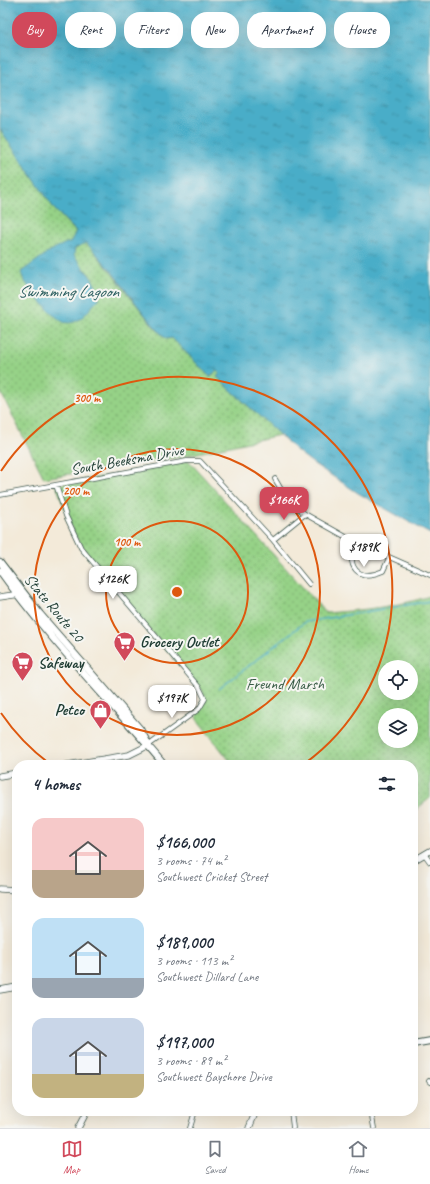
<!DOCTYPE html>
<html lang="en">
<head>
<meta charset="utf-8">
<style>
  :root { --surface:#fff; --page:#f2f2f3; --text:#1f2937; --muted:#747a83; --line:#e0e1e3; --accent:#d1495b }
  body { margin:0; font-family:Caveat,sans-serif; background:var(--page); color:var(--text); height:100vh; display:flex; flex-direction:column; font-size:15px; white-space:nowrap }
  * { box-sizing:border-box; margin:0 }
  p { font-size:13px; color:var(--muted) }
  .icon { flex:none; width:22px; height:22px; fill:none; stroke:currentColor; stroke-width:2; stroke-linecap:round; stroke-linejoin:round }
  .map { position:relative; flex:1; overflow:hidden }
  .sheet { position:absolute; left:12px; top:760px; width:406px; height:356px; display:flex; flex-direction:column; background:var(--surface); border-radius:16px; box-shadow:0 4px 16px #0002 }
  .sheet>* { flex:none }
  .guide { position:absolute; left:12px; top:12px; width:406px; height:36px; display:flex; gap:8px }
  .controls { position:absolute; left:378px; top:660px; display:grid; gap:8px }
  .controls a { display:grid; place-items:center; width:40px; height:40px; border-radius:50%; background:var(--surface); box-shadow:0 4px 16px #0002; font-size:20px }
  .price { position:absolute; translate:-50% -34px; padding:0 9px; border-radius:8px; background:#fff; color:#222; font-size:13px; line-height:26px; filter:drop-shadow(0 1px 2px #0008) }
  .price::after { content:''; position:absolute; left:50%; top:24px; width:12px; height:9px; margin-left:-6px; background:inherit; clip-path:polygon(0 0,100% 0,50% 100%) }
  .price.on { background:var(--accent); color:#fff }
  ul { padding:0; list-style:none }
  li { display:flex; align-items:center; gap:12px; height:100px; padding:0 20px }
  li span { display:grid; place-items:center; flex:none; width:112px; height:80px; border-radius:12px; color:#555 }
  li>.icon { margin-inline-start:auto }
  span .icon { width:48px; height:48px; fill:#fffc; stroke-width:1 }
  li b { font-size:17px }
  h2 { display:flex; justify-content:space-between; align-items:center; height:48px; padding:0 20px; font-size:17px }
  .pill { padding:0 14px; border-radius:16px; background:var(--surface); box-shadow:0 4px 16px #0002; font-size:14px; line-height:36px }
  .pill.on { background:var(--accent); color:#fff }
  .menu { display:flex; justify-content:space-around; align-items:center; height:56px; border-top:1px solid var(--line); background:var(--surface); font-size:11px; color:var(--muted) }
  .menu a { display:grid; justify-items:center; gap:2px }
  .menu .on { color:var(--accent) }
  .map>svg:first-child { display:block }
  .park { fill:url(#park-dots); stroke:#5a885e; fill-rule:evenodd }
  .water { fill:url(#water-ripples); stroke:#34757e }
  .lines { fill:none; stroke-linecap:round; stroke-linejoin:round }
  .stream { stroke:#49adc8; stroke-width:1.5 }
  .street-casing { stroke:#3f574d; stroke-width:5.5 }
  .secondary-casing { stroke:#3f574d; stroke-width:7 }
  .primary-casing { stroke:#3f574d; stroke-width:8 }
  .street { stroke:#fff; stroke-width:4 }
  .secondary { stroke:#fff; stroke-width:5.5 }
  .primary { stroke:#fff; stroke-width:6 }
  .ring { fill:none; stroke:#de580e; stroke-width:2 }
  .labels { text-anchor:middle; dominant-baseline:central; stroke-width:4; stroke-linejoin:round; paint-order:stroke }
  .street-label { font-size:16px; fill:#1f3d34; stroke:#f6f6f2 }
  .poi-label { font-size:16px; font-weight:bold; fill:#1f3d34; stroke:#f6f6f2; text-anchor:start }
  .park-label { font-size:16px; fill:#375b45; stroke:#f6f6f2 }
  .water-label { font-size:17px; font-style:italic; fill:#2c5f60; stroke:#f6f6f2 }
  .centre { fill:#de580e; stroke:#f6f6f2; stroke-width:2 }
  .ring-label { font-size:12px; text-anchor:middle; font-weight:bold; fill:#de580e; stroke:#f6f6f2; stroke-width:4; stroke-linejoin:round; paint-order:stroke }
</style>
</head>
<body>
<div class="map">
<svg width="430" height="1128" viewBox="0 0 430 1128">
  <defs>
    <pattern id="park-dots" width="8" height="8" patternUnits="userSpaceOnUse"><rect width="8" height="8" fill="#96d287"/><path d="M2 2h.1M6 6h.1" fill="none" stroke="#7aac6f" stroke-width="1.8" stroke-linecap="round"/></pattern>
    <pattern id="water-ripples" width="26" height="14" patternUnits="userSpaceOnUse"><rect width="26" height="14" fill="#49adc8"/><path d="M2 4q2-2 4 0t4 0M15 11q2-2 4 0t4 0" fill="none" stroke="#3c8ea3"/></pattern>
  </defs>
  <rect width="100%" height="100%" fill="#f6f6f2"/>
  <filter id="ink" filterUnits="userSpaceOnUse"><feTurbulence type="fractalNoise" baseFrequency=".025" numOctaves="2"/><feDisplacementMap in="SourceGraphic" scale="8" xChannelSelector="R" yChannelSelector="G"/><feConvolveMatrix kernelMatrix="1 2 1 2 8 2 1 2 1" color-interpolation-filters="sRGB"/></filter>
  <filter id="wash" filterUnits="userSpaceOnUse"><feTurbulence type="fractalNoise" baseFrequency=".012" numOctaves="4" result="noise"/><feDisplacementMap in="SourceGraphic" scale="16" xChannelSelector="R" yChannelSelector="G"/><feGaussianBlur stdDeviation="0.9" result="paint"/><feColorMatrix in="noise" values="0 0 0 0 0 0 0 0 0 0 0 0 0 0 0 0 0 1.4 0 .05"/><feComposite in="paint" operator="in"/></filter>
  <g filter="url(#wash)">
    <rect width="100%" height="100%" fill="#f3ead9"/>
    <path class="park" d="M0,129l55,81 39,41 60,76 12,12 6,-1 38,38 7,-7 3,4 -3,4 63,58 -100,22 -136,21 -44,-87z
      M189,461l137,152c35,-3 70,-6 104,-17v202l-17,14v-47h-180l-37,-47 3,-9 5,-6 -1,-11 -101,-117 -28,-41 -18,-49zM385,667h26v26h-26zM385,715h26v26h-26z"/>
    <path class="water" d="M0,0h430v534l-72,-41 -44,-29 -17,-13 -80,-74 3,-4 -3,-3 -7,7 -38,-39 -6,1c-29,-30 -50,-67 -80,-96l-11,5 -1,7c10,15 23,24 25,44 -10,9 -19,28 -36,23 -11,-7 -40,-37 -42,-50l29,-21 16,-8h4l6,-12 -21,-21 -55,-81z"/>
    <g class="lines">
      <path class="stream" d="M219,689l86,-67 125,-21"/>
    </g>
  </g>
  <g filter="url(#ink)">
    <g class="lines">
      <defs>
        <path id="street" d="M275,479l11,19 19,16 50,28 75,33
          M56,485l10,31 15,32 118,139 6,12 -6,10 -50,36
          M0,495l187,-34h13l73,79 36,44
          M273,540l32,-26
          M355,542c-9,25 2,40 28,29l6,-13
          M425,855l5,7
          M429,1081l1,1
          M291,1111l2,17
          M371,1111l3,17
          M190,1128l5,-17"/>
        <path id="secondary" d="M0,597l20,-3
          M67,765l62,-10 20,-10
          M0,776l17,-3
          M413,861l17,-10
          M0,889l17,1
          M0,990l17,-3
          M78,1128l9,-17
          M249,1128l7,-17"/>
        <path id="primary" d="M0,562l40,52 100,115 7,13
          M0,571c35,49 76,94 116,139 16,18 33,36 48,55
          M413,1044l17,-3"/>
      </defs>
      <use href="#street" class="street-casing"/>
      <use href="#secondary" class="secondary-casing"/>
      <use href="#primary" class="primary-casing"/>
      <use href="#street" class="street"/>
      <use href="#secondary" class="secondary"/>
      <use href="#primary" class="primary"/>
    </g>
  </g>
  <g class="ring">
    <circle cx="177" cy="592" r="71"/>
    <circle cx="177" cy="592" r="143"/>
    <path d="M50 764A214 214 0 0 1 1 713M1 471A214 214 0 1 1 304 764"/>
  </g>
  <defs>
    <symbol id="supermarket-pin" viewBox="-11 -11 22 30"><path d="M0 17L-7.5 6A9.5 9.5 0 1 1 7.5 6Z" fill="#d1495b" stroke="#f6f6f2"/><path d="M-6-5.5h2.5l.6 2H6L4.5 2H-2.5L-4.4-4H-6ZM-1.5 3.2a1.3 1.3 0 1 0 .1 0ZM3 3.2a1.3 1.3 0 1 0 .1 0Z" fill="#fff"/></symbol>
    <symbol id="shop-pin" viewBox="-11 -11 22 30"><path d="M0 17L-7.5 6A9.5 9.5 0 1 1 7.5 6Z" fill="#d1495b" stroke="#f6f6f2"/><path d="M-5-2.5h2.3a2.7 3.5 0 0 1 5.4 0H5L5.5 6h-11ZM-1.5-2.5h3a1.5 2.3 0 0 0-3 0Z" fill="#fff"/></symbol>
  </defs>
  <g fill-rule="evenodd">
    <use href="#supermarket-pin" x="112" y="630" width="25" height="34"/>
    <use href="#supermarket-pin" x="10" y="650" width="25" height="34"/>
    <use href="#shop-pin" x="88" y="698" width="25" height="34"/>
  </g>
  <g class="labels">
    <g class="street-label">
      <text transform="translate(127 460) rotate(-10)">South Beeksma Drive</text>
      <text transform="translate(54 608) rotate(50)">State Route 20</text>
    </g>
    <g class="poi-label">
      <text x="140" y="642">Grocery Outlet</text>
      <text x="38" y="663">Safeway</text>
      <text x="84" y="710" text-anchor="end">Petco</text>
    </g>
    <g class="park-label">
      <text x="285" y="684">Freund Marsh</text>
    </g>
    <g class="water-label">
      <text x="68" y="291">Swimming Lagoon</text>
    </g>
  </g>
  <circle cx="177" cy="592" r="6" class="centre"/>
  <g class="ring-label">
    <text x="87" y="402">300 m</text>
    <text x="76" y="495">200 m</text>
    <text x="127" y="546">100 m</text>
  </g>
</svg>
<div class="controls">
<a><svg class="icon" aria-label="locate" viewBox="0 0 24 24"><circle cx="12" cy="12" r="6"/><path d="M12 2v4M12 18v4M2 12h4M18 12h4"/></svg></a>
<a><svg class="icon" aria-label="layers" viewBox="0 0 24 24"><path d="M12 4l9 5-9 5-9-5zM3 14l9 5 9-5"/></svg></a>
</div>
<b class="price on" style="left:284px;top:521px">$166K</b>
<b class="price" style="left:364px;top:568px">$189K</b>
<b class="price" style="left:113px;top:600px">$126K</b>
<b class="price" style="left:172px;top:719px">$197K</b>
<div class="guide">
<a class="pill on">Buy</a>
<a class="pill">Rent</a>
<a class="pill">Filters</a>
<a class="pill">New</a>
<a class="pill">Apartment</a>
<a class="pill">House</a>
</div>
<section class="sheet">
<h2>4 homes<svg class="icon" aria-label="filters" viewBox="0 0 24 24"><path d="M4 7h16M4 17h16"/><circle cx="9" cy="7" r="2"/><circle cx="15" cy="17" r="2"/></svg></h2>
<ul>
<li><span style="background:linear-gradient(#f6c9c9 65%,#b9a48a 0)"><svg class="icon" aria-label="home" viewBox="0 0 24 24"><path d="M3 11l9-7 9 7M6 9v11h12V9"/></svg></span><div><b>$166,000</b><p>3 rooms · 74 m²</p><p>Southwest Cricket Street</p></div></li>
<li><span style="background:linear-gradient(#bfe0f5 75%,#9aa5b1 0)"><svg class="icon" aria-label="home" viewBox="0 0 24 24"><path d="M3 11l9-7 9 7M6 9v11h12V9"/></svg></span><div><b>$189,000</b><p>3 rooms · 113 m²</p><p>Southwest Dillard Lane</p></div></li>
<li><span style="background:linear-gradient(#c9d6e8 70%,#c2b280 0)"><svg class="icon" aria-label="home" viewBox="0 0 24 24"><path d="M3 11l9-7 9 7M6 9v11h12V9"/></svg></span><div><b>$197,000</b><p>3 rooms · 89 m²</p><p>Southwest Bayshore Drive</p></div></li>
</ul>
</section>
</div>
<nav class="menu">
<a class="on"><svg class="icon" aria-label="map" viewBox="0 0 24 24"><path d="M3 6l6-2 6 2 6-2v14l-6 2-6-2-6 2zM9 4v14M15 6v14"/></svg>Map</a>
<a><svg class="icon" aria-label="saved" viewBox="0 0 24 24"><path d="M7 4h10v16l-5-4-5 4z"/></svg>Saved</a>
<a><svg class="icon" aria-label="home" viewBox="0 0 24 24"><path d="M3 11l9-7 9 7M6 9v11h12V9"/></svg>Home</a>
</nav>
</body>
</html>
